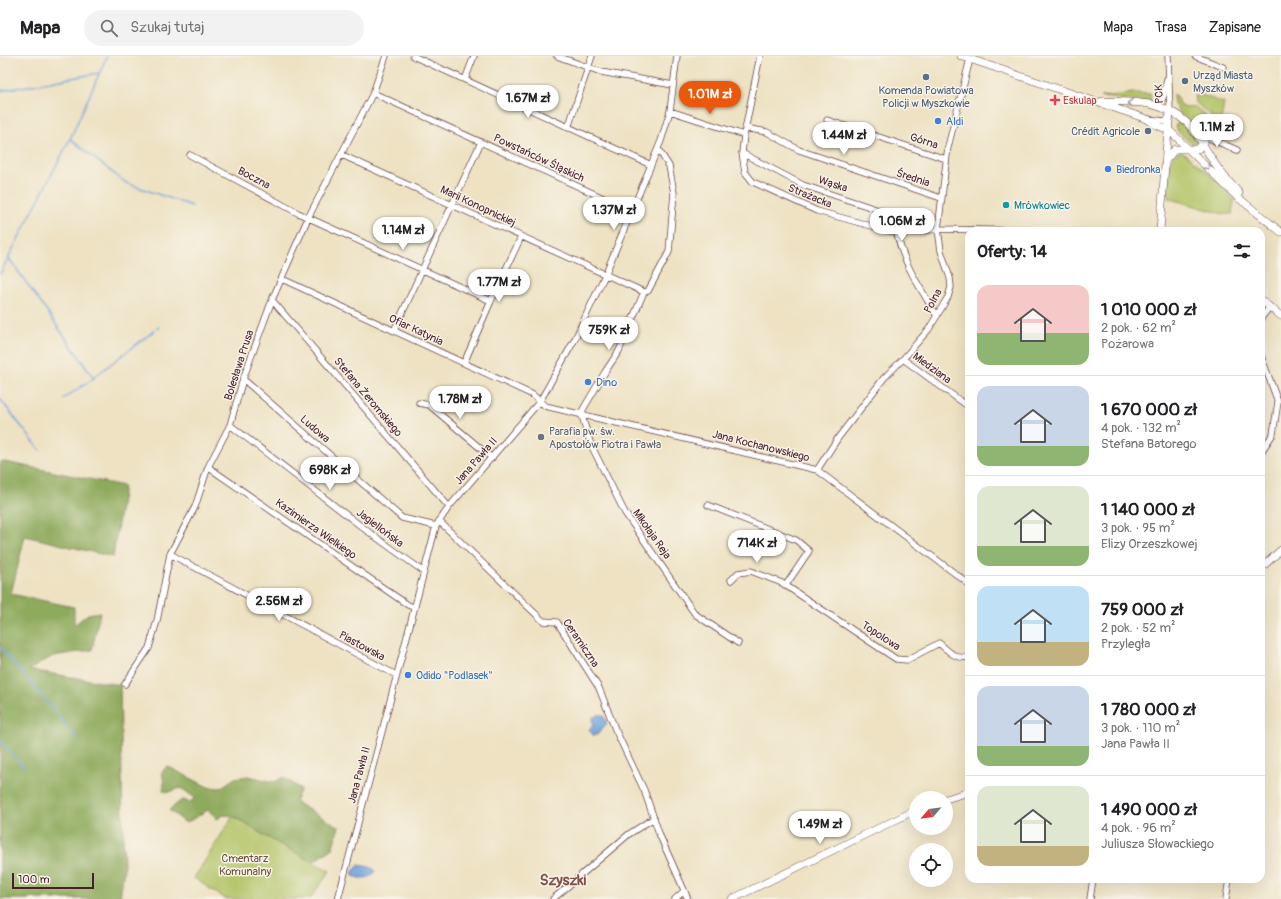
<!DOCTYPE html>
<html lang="pl">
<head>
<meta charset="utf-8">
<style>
  :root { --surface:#fff; --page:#f2f2f2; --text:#202124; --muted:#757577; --line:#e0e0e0; --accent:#ea580c }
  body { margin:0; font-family:Pangolin,sans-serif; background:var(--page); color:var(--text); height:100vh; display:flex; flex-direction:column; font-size:15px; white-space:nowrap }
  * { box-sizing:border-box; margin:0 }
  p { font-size:13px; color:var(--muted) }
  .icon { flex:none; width:22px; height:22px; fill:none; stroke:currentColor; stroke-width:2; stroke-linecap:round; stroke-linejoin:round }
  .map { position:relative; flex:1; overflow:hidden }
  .drawer { position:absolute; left:965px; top:171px; width:300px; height:656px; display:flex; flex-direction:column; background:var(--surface); border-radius:12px; box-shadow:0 4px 16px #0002 }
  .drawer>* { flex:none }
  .needle { width:26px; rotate:242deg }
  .tools { position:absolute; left:909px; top:735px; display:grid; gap:8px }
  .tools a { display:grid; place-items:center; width:44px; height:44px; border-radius:50%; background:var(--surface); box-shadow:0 4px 16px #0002; font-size:20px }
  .scale { position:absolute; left:12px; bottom:10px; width:82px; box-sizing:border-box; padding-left:4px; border:2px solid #4a1f2b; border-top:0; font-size:11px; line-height:14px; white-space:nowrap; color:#4a1f2b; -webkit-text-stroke:3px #f7f3e8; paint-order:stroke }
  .price { position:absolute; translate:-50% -34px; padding:0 9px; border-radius:14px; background:#fff; color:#222; font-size:13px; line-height:26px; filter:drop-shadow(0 1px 2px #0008) }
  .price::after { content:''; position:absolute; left:50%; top:24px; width:12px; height:9px; margin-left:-6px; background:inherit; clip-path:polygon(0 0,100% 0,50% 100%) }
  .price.on { background:var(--accent); color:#fff }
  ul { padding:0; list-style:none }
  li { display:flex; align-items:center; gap:12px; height:100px; padding:0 12px }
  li+li { border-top:1px solid var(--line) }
  li span { display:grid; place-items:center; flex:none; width:112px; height:80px; border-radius:12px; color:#555 }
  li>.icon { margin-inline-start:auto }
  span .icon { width:48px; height:48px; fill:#fffc; stroke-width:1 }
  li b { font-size:17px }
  h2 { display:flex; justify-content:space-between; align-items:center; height:48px; padding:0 12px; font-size:17px }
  header { display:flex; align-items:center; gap:24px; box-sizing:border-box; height:56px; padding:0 20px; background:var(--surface); border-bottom:1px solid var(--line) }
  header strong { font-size:19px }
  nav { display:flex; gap:22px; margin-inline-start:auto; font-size:14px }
  .search { width:280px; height:36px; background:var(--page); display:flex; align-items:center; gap:10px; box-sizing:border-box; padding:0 14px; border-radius:22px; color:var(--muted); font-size:15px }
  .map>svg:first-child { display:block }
  .green { fill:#b3c467; stroke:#7e7249 }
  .forest { fill:#8eaa5c; stroke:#6c6444 }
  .water { fill:#70a3dc; stroke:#5d6184 }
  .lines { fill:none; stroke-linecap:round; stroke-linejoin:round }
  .stream { stroke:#70a3dc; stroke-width:1.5 }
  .minor-casing { stroke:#633c42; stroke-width:7 }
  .tertiary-casing { stroke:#633c42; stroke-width:8 }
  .secondary-casing { stroke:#633c42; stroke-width:8 }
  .minor { stroke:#fff; stroke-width:5.5 }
  .tertiary { stroke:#fff; stroke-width:7 }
  .secondary { stroke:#fff; stroke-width:7 }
  .oneway { stroke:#ae9aa0 }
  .service-dot { fill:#5c6f8a; stroke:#f7f3e8; stroke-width:1.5 }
  .health-dot { fill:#e0444e; stroke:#f7f3e8; stroke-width:1.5 }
  .shop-dot { fill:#3f7fe0; stroke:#f7f3e8; stroke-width:1.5 }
  .culture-dot { fill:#0f9aa8; stroke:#f7f3e8; stroke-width:1.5 }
  .worship-dot { fill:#6b7280; stroke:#f7f3e8; stroke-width:1.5 }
  .labels { text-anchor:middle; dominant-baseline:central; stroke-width:3; stroke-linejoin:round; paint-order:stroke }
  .service-label { font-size:11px; fill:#4e5e75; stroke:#f7f3e8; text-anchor:start }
  .street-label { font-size:11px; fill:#4a1f2b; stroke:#f7f3e8 }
  .health-label { font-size:11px; fill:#be3a42; stroke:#f7f3e8; text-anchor:start }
  .shop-label { font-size:11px; fill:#366cbe; stroke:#f7f3e8; text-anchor:start }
  .culture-label { font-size:11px; fill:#0d838f; stroke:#f7f3e8; text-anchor:start }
  .worship-label { font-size:11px; fill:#5b616d; stroke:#f7f3e8; text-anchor:start }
  .park-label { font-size:11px; fill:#6a513d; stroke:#f7f3e8 }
  .district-label { font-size:15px; font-weight:bold; fill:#83534b; stroke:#f7f3e8 }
</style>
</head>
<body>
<header>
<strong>Mapa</strong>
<div class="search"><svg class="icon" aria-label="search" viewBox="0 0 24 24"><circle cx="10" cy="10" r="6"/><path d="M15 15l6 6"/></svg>Szukaj tutaj</div>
<nav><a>Mapa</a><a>Trasa</a><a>Zapisane</a></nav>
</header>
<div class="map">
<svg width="1281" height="843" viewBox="0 0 1281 843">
  <rect width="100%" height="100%" fill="#f7f3e8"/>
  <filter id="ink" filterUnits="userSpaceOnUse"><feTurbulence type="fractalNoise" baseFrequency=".025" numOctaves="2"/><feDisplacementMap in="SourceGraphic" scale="8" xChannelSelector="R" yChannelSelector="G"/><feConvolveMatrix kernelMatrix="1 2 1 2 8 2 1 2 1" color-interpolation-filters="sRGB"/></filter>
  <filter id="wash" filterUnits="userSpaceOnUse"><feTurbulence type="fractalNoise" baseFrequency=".012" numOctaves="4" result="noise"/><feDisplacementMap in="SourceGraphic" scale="16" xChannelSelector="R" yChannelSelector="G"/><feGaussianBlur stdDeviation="0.9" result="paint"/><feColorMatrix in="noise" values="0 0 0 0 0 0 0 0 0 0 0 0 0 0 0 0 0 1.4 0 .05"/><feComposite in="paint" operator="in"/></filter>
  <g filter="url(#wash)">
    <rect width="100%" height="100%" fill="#eee2c3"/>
    <path class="green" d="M1133,37l18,1 -1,8 -49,-5z
      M1173,38l4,2 4,10 6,2 7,-2 11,9 1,5 3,-1 11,13v7c-11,0 -37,-20 -43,-30 -3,-4 -4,-9 -4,-15z
      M1199,38l25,9 -3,17 -6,2 -4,-5v-4h-4l-12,-11 -1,-7 4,2z
      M1179,66l4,2 16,18 -3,5 -17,-14 -4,-7z
      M1182,95l39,33 13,16 -2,14h-9l-55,-16c1,-14 -4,-44 14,-47z
      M233,760l32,20 65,35 -20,28h-85l-31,-21z"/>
    <path class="forest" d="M0,405l124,25 -11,71 -88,-21 -14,58 63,13v18l14,-11 12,-2 -8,38 -39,6 -24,14 91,15 4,184 -4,30h-84l-3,-2 -3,2h-30z
      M167,710l41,21 12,1 15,-10 13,-2 27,6 8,-5 18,12 -6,13 44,25 -7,22 -19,13 -48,-26 -31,-20 -11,-1 -6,4 -9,-9 -22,13 -17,-13 13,-10 8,2 5,-4 -14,-10 -12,4 -6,-1 1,-8 -2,-11z"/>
    <path class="water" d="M598,659h5l4,8 -10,12h-4l-4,-6 4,-4 -1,-7z
      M359,809l11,2 6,4c-6,9 -15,8 -23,5v-5z"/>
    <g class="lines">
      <path class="stream" d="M0,35l99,-18
        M70,83l56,44 66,23
        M8,201l86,121 -31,21
        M0,218l70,-135 37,-83
        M94,321l65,-50
        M0,343l40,51
        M0,591l77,91
        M0,684l24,27"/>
    </g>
  </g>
  <g filter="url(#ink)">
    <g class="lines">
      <defs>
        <path id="minor" d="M413,0l238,109
          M557,0l44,16 72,13
          M760,0l-16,79 -2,18 3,19 8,10 64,29 80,22 41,-4 101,2
          M1168,0l2,56
          M1195,0l28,11
          M465,24l9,-24
          M373,37l259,118
          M1156,50l7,-8 4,-19
          M670,55l74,24
          M1148,63l17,2 5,-4
          M827,64l119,39
          M568,72l24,-72
          M745,72l22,4 32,18 142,48
          M1197,77l40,17
          M742,97l61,32 97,32 15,15
          M190,99l108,58 193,88
          M342,99l302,137 4,-1 21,-39 5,-59 -5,-27 -11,-17
          M897,177c6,31 24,56 40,83
          M282,223l251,116 12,11 272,64 152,114
          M644,236l-25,59 -14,21 -24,41 10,32 34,68 70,101 43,29
          M272,244l177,207
          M1261,262l8,-10
          M394,275l87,-189
          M1261,300l17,46 -5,32 -12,18
          M903,303l66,48
          M464,307l27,-62 30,-64
          M243,323l159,139 34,8
          M419,347l10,2 63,53
          M230,369l136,105 57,41
          M208,411l200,138 5,2
          M817,414l21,-32 46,-60 19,-19 26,-30 19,-32 3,-10 -1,-9 -9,-27 -3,-22 10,-82 22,-88
          M708,449l88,35 13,11 -23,34
          M439,465l104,100 14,1 42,66 16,41 29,61 16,46 28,63
          M170,498l226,121
          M731,524l7,-7 13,-2 31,12 114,76 11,1 32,-17c9,8 17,17 30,14
          M125,628l24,-36 8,-27 13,-67 25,-47 13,-40 22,-42 13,-46 29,-79 36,-82 65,-125 13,-37
          M338,843l98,-373 13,-19 91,-106 34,-60 31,-66 56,-134 9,-30 7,-55
          M553,843l76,-65 25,-16
          M675,843l9,-8
          M1090,843l3,-20
          M1226,843l3,-20"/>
        <path id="tertiary" d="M1167,103l8,-10h23l6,-7
          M1160,175l6,-79 4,-40
          M1261,244l20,16
          M1261,512l20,-18
          M946,743l23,-7
          M732,843l184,-89"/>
        <path id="secondary" d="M961,0l186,63 7,5 15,6 67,66 45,36
          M1102,45c17,1 36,0 52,4 38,10 44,34 63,62 7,10 15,18 22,26"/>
      </defs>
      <use href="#minor" class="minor-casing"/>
      <use href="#tertiary" class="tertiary-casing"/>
      <use href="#secondary" class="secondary-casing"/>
      <use href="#minor" class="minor"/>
      <use href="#tertiary" class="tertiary"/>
      <use href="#secondary" class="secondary"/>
    </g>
    <defs><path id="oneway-chevron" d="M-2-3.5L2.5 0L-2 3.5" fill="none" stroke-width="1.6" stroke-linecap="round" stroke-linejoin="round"/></defs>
    <g class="oneway">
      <use href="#oneway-chevron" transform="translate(1130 47) rotate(-176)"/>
      <use href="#oneway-chevron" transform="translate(1207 111) rotate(45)"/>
    </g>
  </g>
  <g class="service-dot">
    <circle cx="926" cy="21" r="4"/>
    <circle cx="1185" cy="25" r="4"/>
    <circle cx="1148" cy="75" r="4"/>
  </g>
  <path class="health-dot" d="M1053 38h4v4h4v4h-4v4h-4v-4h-4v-4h4z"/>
  <g class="shop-dot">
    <circle cx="938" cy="65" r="4"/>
    <circle cx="1108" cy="113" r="4"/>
    <circle cx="588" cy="326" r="4"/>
    <circle cx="408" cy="619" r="4"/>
  </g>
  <circle class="culture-dot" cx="1006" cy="149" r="4"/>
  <circle class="worship-dot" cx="541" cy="381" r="4"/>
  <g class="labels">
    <g class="service-label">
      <text x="1193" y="19">Urząd Miasta<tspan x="1193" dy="13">Myszków</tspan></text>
      <text x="926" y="34" text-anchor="middle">Komenda Powiatowa<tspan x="926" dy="13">Policji w Myszkowie</tspan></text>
      <text x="1140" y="75" text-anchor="end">Crédit Agricole</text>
    </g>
    <g class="street-label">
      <text transform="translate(1159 38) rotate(-93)">PCK</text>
      <text transform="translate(924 85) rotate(18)">Górna</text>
      <text transform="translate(539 102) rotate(25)">Powstańców Śląskich</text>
      <text transform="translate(254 122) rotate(28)">Boczna</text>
      <text transform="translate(913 122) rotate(18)">Średnia</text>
      <text transform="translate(833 128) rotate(18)">Wąska</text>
      <text transform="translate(810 140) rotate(22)">Strażacka</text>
      <text transform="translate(478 150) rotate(25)">Marii Konopnickiej</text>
      <text transform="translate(933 245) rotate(-62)">Polna</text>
      <text transform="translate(416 274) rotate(25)">Ofiar Katynia</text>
      <text transform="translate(239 309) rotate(-72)">Bolesława Prusa</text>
      <text transform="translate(932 312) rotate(36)">Miedziana</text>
      <text transform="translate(368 341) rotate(50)">Stefana Żeromskiego</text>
      <text transform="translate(315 373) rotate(41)">Ludowa</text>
      <text transform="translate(761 390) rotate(14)">Jana Kochanowskiego</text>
      <text transform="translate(476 405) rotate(-49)">Jana Pawła II</text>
      <text transform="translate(380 472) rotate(37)">Jagiellońska</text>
      <text transform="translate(316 473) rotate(35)">Kazimierza Wielkiego</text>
      <text transform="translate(652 478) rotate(55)">Mikołaja Reja</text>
      <text transform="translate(881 580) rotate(33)">Topolowa</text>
      <text transform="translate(581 587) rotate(56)">Ceramiczna</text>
      <text transform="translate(362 590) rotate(28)">Piastowska</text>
      <text transform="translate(359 719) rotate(-75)">Jana Pawła II</text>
    </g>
    <g class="health-label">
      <text x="1063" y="44">Eskulap</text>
    </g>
    <g class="shop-label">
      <text x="946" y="65">Aldi</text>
      <text x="1116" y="113">Biedronka</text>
      <text x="596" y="326">Dino</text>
      <text x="416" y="619">Odido "Podlasek"</text>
    </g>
    <g class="culture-label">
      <text x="1014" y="149">Mrówkowiec</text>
    </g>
    <g class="worship-label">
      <text x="549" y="375">Parafia pw. św.<tspan x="549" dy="13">Apostołów Piotra i Pawła</tspan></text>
    </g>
    <g class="park-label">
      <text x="245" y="802">Cmentarz<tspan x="245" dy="13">Komunalny</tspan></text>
    </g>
    <g class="district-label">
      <text x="563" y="824">Szyszki</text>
    </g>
  </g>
</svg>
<div class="tools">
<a><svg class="needle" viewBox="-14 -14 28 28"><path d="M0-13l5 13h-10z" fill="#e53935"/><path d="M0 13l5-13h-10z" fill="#757577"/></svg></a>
<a><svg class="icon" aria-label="locate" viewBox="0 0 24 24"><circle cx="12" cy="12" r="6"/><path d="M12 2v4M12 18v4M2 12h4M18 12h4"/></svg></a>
</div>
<div class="scale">100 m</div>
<b class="price on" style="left:710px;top:59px">1.01M zł</b>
<b class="price" style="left:528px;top:63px">1.67M zł</b>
<b class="price" style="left:1217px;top:92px">1.1M zł</b>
<b class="price" style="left:844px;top:100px">1.44M zł</b>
<b class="price" style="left:614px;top:175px">1.37M zł</b>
<b class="price" style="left:902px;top:186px">1.06M zł</b>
<b class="price" style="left:403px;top:195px">1.14M zł</b>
<b class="price" style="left:499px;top:247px">1.77M zł</b>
<b class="price" style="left:609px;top:295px">759K zł</b>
<b class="price" style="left:460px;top:364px">1.78M zł</b>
<b class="price" style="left:330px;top:435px">698K zł</b>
<b class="price" style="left:757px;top:508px">714K zł</b>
<b class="price" style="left:279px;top:566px">2.56M zł</b>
<b class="price" style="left:820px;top:789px">1.49M zł</b>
<section class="drawer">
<h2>Oferty: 14<svg class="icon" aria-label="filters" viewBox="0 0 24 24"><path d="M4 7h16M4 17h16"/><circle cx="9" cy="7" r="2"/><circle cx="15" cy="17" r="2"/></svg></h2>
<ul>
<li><span style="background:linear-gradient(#f6c9c9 60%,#8fb573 0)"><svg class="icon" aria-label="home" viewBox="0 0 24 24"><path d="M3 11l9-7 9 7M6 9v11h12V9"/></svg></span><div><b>1 010 000 zł</b><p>2 pok. · 62 m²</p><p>Pożarowa</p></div></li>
<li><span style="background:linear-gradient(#c9d6e8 75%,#8fb573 0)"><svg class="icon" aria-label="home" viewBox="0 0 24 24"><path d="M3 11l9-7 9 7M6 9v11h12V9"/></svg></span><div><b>1 670 000 zł</b><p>4 pok. · 132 m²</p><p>Stefana Batorego</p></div></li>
<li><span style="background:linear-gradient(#dfe7d0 75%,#8fb573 0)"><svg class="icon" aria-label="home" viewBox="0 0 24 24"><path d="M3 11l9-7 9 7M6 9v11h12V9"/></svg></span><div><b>1 140 000 zł</b><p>3 pok. · 95 m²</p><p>Elizy Orzeszkowej</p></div></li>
<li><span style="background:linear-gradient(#bfe0f5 70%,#c2b280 0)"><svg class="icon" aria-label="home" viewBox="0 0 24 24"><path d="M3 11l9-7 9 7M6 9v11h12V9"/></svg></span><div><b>759 000 zł</b><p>2 pok. · 52 m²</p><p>Przyległa</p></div></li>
<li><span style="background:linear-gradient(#c9d6e8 75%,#8fb573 0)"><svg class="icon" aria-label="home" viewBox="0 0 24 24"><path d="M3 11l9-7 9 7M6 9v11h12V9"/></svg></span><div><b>1 780 000 zł</b><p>3 pok. · 110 m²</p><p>Jana Pawła II</p></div></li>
<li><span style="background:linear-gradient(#dfe7d0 75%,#c2b280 0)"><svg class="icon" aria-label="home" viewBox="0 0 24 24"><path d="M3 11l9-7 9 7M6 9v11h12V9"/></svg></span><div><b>1 490 000 zł</b><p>4 pok. · 96 m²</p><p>Juliusza Słowackiego</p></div></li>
</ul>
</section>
</div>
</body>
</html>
